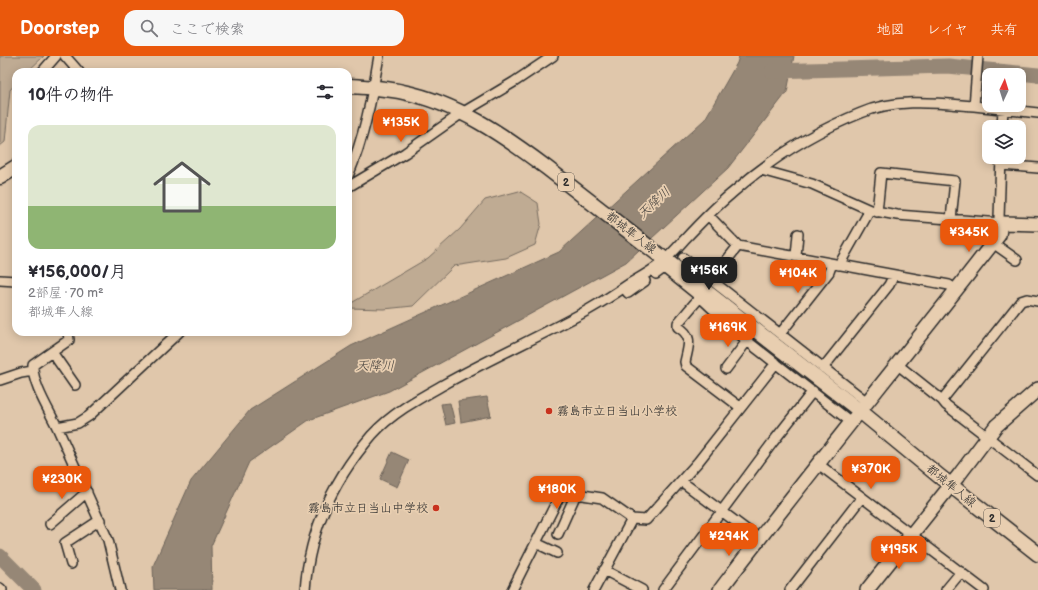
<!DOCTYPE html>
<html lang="ja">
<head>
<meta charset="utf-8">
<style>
  :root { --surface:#fff; --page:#f7f7f7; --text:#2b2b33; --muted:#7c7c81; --accent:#ea580c }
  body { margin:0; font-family:"Balsamiq Sans","Klee One",sans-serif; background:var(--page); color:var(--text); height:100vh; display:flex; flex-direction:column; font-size:15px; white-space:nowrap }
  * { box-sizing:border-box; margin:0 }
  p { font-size:13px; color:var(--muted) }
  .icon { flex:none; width:22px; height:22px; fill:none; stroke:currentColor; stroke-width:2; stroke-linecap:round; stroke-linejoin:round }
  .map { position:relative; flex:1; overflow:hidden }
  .sheet { position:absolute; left:12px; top:12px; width:340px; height:268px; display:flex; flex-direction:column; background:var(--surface); border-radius:12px; box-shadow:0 2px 10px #0003 }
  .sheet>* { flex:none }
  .needle { width:26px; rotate:4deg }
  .controls { position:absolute; left:982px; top:12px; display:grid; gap:8px }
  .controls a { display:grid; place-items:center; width:44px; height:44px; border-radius:8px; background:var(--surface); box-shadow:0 2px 10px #0003; font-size:20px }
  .price { position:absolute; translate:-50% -34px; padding:0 9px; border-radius:8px; background:var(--accent); color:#fff; font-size:13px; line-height:26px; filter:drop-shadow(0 1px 2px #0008) }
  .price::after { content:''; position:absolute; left:50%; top:24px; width:12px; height:9px; margin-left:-6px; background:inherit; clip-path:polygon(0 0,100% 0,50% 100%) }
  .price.selected { background:#222; color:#fff }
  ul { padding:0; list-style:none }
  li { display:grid; align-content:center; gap:8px; height:212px; padding:0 16px }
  li span { display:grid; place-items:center; height:124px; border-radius:12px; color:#555 }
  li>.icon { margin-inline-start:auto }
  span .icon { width:72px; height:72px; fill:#fffc; stroke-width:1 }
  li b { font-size:17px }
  h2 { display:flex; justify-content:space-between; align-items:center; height:48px; padding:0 16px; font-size:17px }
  header { display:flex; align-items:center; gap:24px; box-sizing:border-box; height:56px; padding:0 20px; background:var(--accent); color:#fff }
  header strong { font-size:19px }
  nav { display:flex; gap:22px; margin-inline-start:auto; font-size:14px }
  .search { width:280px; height:36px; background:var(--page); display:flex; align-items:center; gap:10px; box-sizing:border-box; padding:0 14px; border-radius:12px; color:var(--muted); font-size:15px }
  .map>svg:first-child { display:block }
  .green { fill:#bfab93; stroke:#756b5f }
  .water { fill:#968776; stroke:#6b6258 }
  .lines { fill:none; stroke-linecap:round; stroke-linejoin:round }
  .river { stroke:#968776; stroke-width:15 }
  .street-casing { stroke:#2b2b2b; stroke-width:12 }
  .secondary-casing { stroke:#2b2b2b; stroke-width:16 }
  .primary-casing { stroke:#2b2b2b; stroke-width:17 }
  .street { stroke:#e8ceb0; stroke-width:9 }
  .secondary { stroke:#e8ceb0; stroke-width:13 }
  .primary { stroke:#e8ceb0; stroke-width:14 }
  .poi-dot { fill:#c8321e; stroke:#e8ceb0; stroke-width:1.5 }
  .labels { text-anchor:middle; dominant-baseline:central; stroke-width:3.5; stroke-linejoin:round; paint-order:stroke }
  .shield { fill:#e8ceb0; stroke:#645c53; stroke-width:1 }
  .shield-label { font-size:11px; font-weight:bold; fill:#2b2b2b }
  .street-label { font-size:12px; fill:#2b2b2b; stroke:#e8ceb0 }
  .poi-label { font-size:12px; fill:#2b2b2b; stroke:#e8ceb0; text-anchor:start }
  .water-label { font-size:13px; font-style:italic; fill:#46423e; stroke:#e8ceb0 }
</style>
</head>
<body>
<header>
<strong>Doorstep</strong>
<div class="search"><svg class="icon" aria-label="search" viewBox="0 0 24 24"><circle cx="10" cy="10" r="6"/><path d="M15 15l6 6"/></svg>ここで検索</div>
<nav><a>地図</a><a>レイヤ</a><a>共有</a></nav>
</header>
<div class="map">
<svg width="1038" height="534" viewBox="0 0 1038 534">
  <rect width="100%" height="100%" fill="#e0c7ab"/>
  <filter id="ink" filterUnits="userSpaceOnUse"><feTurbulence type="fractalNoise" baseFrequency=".025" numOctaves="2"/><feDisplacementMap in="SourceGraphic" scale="8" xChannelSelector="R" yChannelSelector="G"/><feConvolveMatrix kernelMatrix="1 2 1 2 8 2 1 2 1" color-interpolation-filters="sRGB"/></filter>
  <g filter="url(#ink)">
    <path class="green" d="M0,0h44l-17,16h-11v11l-6,7 -5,52 -5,4z
      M519,135l19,12 3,21 -6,21 -29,13 -52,8 -41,40 -29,3 -36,-1v-3l80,-47 32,-29 25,-29z"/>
    <path class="water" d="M739,0h55l-7,36 -59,76 -102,94 -237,129 -80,29 -60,42 -38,84 1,44h-58l-1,-24 38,-85 59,-71 101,-64 208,-94 146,-133 32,-56z
      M487,341l4,19 -30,6 -3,-21z
      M450,347l5,20 -9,2 -5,-21z
      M392,396l17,8 -12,27 -17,-8z"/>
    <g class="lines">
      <path class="river" d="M772,15l176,-5 90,9
        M0,500l34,34"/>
      <defs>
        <path id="street" d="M65,0l14,16
          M42,16l14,-16
          M974,50l64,7
          M1002,71l1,-18
          M1001,109l37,3
          M761,114l51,14 58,26 27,5 104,8 -2,-5 2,-61
          M348,120c16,-38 24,-79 31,-120
          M348,131l57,-34 57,-40 52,-31 39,-26
          M877,156l4,-39 74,8 -4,38
          M708,159l30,31 211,39 7,5
          M993,187l24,17
          M796,200l2,-22
          M683,202l184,144
          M839,209l31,-55
          M656,218l8,-6 36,29 47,44 104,81
          M0,224l16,1
          M711,224l27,-34
          M624,232l4,5 17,-12
          M700,241l-22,26v4c16,9 10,20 7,35l1,4 54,41
          M68,276l1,8 -36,25c-1,19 16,45 24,62l21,-4 11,-7 90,-84
          M780,278l49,-62 3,-8
          M52,296l23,33
          M898,309l44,35 79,-99 6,-2 11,2
          M823,312l66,-83 5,-10
          M726,313l21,-28
          M0,324l21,-7 12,-2
          M942,344l4,5 91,70
          M57,371l51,113 12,50
          M817,407l167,127
          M681,425l78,58
          M50,468l37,-32
          M558,478l18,-40
          M536,487l21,10
          M71,508l-6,-21 35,-23
          M604,514l38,20
          M0,532l2,2
          M305,534c4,-58 29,-111 67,-155 20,-22 46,-36 71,-50 48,-27 98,-49 145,-75 14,-8 28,-17 41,-26 10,-6 21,-12 30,-19 9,-7 17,-16 25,-25 15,-16 30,-32 47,-46 38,-34 82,-62 130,-81 36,-15 75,-10 113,-7l4,-50
          M512,534l48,-95 16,-1 26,4 30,21
          M594,534l38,-71 14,1 52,-58 78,-99
          M663,534l110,-148 40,-51
          M790,534l72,-93
          M946,534l15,-18"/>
        <path id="secondary" d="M720,534c91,-120 187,-236 279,-355l2,-12 37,1
          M867,534l92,-115 37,-49 42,-37"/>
        <path id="primary" d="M348,30c18,1 37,2 55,6 54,11 100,43 144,76l313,243 79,65 99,78
          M0,121l16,-10"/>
      </defs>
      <use href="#street" class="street-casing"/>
      <use href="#secondary" class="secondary-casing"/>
      <use href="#primary" class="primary-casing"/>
      <use href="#street" class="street"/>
      <use href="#secondary" class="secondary"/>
      <use href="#primary" class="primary"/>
    </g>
  </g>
  <g class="poi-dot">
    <circle cx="549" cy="355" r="4"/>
    <circle cx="436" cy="452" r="4"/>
  </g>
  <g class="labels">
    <g class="shield">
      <rect x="558" y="117" width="16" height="18" rx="3"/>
      <rect x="984" y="453" width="16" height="18" rx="3"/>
    </g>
    <g class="shield-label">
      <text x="566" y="126">2</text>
      <text x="992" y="462">2</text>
    </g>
    <g class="street-label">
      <text transform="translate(631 177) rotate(38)">都城隼人線</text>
      <text transform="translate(951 430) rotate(39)">都城隼人線</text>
    </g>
    <g class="poi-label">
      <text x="557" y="355">霧島市立日当山小学校</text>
      <text x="428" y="452" text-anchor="end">霧島市立日当山中学校</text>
    </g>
    <g class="water-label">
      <text transform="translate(654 147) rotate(-43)">天降川</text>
      <text x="375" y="310">天降川</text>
    </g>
  </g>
</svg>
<div class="controls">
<a><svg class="needle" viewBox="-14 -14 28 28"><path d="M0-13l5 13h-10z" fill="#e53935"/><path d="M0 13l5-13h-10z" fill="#7c7c81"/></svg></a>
<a><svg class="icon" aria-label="layers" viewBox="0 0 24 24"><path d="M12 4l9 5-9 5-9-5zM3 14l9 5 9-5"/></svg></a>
</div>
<b class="price" style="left:401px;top:87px">¥135K</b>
<b class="price" style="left:969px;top:197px">¥345K</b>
<b class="price selected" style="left:709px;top:235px">¥156K</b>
<b class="price" style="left:798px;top:238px">¥104K</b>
<b class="price" style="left:728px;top:292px">¥169K</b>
<b class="price" style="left:871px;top:434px">¥370K</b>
<b class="price" style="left:62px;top:444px">¥230K</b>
<b class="price" style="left:557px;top:454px">¥180K</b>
<b class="price" style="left:729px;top:501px">¥294K</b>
<b class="price" style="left:899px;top:514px">¥195K</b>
<section class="sheet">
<h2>10件の物件<svg class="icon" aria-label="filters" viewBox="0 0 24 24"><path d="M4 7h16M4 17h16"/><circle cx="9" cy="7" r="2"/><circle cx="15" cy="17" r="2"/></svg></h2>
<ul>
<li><span style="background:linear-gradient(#dfe7d0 65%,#8fb573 0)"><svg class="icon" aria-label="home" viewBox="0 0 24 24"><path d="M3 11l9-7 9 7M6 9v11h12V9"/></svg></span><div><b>¥156,000/月</b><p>2部屋 · 70 m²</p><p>都城隼人線</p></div></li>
</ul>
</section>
</div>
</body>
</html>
